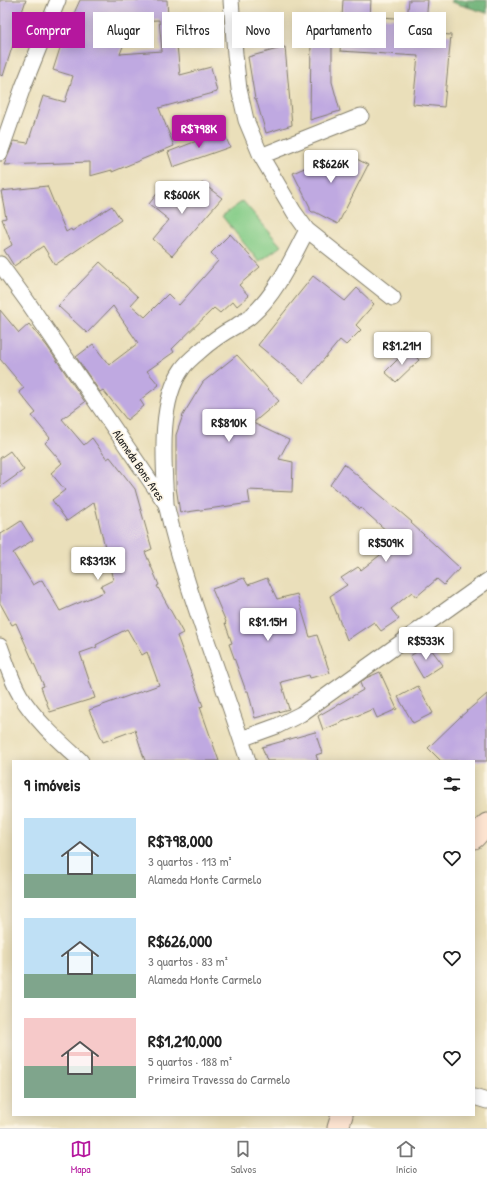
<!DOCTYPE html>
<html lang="pt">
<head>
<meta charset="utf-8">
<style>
  :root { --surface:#fff; --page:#f6f6f6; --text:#222; --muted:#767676; --line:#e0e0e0; --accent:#b5179e }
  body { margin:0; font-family:"Patrick Hand",sans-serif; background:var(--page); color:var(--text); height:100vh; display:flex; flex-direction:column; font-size:15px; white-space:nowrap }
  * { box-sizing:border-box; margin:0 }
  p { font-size:13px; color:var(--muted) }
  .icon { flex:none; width:22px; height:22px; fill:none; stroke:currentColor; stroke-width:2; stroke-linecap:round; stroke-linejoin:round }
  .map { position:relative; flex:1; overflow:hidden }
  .panel { position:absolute; left:12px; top:760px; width:463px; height:356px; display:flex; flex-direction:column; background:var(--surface); border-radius:0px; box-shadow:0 2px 10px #0003 }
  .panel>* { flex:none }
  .top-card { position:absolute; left:12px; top:12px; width:463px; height:36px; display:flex; gap:8px }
  .price { position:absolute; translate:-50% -34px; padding:0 9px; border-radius:4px; background:#fff; color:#222; font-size:13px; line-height:26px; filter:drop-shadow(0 1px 2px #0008) }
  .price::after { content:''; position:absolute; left:50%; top:24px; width:12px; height:9px; margin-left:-6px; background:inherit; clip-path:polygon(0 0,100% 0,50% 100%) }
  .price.selected { background:var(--accent); color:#fff }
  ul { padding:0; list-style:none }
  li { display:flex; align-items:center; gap:12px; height:100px; padding:0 12px }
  li span { display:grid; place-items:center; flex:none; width:112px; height:80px; border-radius:0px; color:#555 }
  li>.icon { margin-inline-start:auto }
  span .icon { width:48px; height:48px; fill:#fffc; stroke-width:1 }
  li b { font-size:17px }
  h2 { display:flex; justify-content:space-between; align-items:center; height:48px; padding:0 12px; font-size:17px }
  .chip { padding:0 14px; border-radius:0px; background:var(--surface); box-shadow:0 2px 10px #0003; font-size:14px; line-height:36px }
  .chip.selected { background:var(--accent); color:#fff }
  .menu { display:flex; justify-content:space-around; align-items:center; height:56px; border-top:1px solid var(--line); background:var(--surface); font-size:11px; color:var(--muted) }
  .menu a { display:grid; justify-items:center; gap:2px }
  .menu .selected { color:var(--accent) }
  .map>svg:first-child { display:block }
  .green { fill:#84cc87; stroke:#507452 }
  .forest { fill:url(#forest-firs); stroke:#446648 }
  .building { fill:#bfa9e1; fill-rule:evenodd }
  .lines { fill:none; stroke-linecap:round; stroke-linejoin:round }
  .street-casing { stroke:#837e6b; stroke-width:17 }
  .secondary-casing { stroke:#837e6b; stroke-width:23 }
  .street { stroke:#fff; stroke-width:15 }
  .secondary { stroke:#fde4d1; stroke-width:21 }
  .labels { text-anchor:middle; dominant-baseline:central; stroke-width:3.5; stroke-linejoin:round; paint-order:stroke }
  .street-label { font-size:12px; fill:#1c1c1c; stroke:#fcf5e5 }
</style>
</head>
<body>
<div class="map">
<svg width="487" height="1128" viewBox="0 0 487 1128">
  <defs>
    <pattern id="forest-firs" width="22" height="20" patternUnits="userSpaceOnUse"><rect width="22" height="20" fill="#6bb074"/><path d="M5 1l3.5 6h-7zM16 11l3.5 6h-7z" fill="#578e5e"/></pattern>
  </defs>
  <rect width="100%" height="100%" fill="#fcf5e5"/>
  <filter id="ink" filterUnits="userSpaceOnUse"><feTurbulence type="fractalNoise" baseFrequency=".025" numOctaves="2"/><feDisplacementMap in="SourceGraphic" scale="8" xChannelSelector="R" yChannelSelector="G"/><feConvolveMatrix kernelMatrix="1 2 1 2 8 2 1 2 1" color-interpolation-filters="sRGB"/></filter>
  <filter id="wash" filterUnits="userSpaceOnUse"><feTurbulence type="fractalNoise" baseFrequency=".012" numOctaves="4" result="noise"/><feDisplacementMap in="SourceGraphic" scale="16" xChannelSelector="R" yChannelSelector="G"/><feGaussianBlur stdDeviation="0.9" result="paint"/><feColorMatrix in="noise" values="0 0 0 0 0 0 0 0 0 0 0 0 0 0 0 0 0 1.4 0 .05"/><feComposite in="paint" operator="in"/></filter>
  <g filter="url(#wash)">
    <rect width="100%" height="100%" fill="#eadfba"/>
    <path class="green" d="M243,201l38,45 -22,16 -37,-46z"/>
    <path class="forest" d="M451,0h36v13l-36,-11z"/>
    <g id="blocks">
      <path class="building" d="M0,0h26l-5,15 6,2 -8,23 -4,-2 -12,38 -3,-1z
        M80,0h87l1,18 39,-3 1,27 -31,3 3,30 31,-8 6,25 -58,16 15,38 -62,26v-2l-22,6v-14l-86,3 10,-24 14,2 15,-47 22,6 8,-26 -20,-6 16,-50h2zM159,20l3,31 -42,3 13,-33z
        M343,0h28l-1,16 37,3 2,-19h19l-3,33 26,2 -7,72 -31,-3 5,-48 -78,-5z
        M311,37l21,1v44l8,29 -30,9z
        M285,47l7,78 -26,8 -10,-34h-1l-7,-42z
        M223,131l7,16 -57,20 -5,-15z
        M341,152h3l24,13 -30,59 -23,-12h-3l-2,-2v-3l-17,-34z
        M202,183l20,15 -50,58 -19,-17 16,-19 -20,-16 14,-18 22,17z
        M47,186l19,46 5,-3 1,2 40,-25 9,14 -66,45 -12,-19 -29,20 -10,-16 8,-5 -10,-26 4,-1 -5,-27z
        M230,234l30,33 -21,18 10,11 -12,10 -4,-5 -13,12 -6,-5 -42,41 2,3 -27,19 12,14 -19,15 4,6 -17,14 -24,-30 -3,2 -24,-35 17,-13 16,21 29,-22 -25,-37 -26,27 -29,-27 42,-44 38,35 -7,8 14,12 23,-23 11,11 39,-44 -7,-8z
        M313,276l32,25 12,-13 17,16 -18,21 5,5 -15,15 -6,-5 -36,43 -46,-38z
        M0,310l19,23 10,-9 18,22 38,56 -23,17 22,26 8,-7 15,21 3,-2 25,32 17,60 -7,3 14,33 -2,1 26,47 -6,3 26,70 -3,1 19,54h-74l-10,-31 -32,12 -14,-32 70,-25 -12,-33 -5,3 -15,-26 -31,16 1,2 -17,6 15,45 -45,14 -9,-25 3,-1 -28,-63 -4,2 -12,-22v-70l1,1 20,-13 12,19 -20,13 20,32 9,-5 18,31 44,-19 -3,-6 12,-6 -19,-78 -27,19 -15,-21 13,-10 -14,-17 11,-10 -17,-20 5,-5 -18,-22 4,-3 -17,-21 5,-4 -24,-29z
        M408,349l11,11 -23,22 -11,-10z
        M237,355l42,46 -26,22 36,17 -10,19 14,3 -1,30 -44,-2 2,13 -70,10 -4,-26v-52l7,-20 20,-33z
        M10,451l14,19 -24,17v-29z
        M344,464l68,58 -1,1 49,45 -16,17 -7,-6 -21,18 -4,-5 -21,17 8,10 -18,12 -7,-9 -27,18 -17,-44 17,-11 -6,-7 17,-11 3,3 37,-29 -37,-33 -1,1 -30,-24z
        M244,578l4,7 19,-7 10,21 20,-5 13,43 7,-2 13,38 -20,5 -1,-3 -28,7 8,27 -34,9 -7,-27h-2l-17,-47 3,-1 -7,-20 1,-1 -14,-33z
        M428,645l15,20 -20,13 -13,-22z
        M380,672l17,37 -20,9 -4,-9 -50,21 -5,-14 45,-26 -3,-7 6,-5z
        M418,686l15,27 -20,10 -15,-26z
        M487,694v67h-46l-13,-13 31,-30z
        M315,732l7,21 -6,2 2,6h-51l-5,-14z"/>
    </g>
  </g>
  <g filter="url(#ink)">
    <use href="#blocks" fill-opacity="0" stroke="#837e6b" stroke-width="1"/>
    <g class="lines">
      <defs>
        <path id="street" d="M231,0l4,54 4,35 7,31 15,36 33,56 13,18 86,68
          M0,153l23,-66 35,-87
          M261,156l100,-40
          M0,264l27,37 139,203c20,88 55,171 82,257
          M166,503c-2,-39 -8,-100 16,-134 4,-6 11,-12 17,-17 11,-10 24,-19 37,-26 5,-4 11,-6 15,-10 26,-23 40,-56 56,-86
          M0,646c6,16 11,34 20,49 16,26 39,46 61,66
          M241,739l36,-13 24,-12 186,-133
          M474,1097l13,4"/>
        <path id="secondary" d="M474,838l13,-14
          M338,1128l4,-13"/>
      </defs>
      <use href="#street" class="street-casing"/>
      <use href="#secondary" class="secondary-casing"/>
      <use href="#street" class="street"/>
      <use href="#secondary" class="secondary"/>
    </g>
  </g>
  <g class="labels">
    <g class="street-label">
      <text transform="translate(139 465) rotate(56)">Alameda Bons Ares</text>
    </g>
  </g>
</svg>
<b class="price selected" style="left:199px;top:149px">R$798K</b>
<b class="price" style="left:331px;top:184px">R$626K</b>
<b class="price" style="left:182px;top:215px">R$606K</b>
<b class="price" style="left:402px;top:366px">R$1.21M</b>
<b class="price" style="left:229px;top:443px">R$810K</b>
<b class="price" style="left:386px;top:563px">R$509K</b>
<b class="price" style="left:98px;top:581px">R$313K</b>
<b class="price" style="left:268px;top:642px">R$1.15M</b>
<b class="price" style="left:426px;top:661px">R$533K</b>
<div class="top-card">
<a class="chip selected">Comprar</a>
<a class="chip">Alugar</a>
<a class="chip">Filtros</a>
<a class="chip">Novo</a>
<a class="chip">Apartamento</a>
<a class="chip">Casa</a>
</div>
<section class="panel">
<h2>9 imóveis<svg class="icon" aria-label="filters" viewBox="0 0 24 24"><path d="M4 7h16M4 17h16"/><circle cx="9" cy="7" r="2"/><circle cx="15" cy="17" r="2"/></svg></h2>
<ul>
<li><span style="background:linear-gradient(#bfe0f5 70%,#7fa58c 0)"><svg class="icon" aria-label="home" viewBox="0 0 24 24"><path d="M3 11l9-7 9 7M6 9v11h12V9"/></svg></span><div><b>R$798,000</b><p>3 quartos · 113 m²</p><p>Alameda Monte Carmelo</p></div><svg class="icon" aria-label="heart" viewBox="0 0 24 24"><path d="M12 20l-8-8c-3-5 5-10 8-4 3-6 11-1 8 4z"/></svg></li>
<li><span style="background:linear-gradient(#bfe0f5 70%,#7fa58c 0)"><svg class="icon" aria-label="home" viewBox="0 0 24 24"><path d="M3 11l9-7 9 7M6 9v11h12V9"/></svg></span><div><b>R$626,000</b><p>3 quartos · 83 m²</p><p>Alameda Monte Carmelo</p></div><svg class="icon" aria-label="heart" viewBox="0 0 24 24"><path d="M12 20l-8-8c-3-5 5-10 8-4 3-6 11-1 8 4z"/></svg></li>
<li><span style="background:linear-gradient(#f6c9c9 60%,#7fa58c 0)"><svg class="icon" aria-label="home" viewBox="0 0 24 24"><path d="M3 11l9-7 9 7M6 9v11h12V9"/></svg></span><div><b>R$1,210,000</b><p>5 quartos · 188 m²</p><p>Primeira Travessa do Carmelo</p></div><svg class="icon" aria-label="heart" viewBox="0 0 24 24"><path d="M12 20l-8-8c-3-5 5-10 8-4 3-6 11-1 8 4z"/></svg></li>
</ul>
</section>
</div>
<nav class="menu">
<a class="selected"><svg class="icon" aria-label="map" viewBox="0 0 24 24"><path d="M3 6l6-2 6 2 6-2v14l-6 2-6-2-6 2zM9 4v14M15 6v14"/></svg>Mapa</a>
<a><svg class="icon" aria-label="saved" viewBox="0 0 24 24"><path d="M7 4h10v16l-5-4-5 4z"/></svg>Salvos</a>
<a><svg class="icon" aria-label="home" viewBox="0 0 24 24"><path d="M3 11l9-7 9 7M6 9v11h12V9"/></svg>Início</a>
</nav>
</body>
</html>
